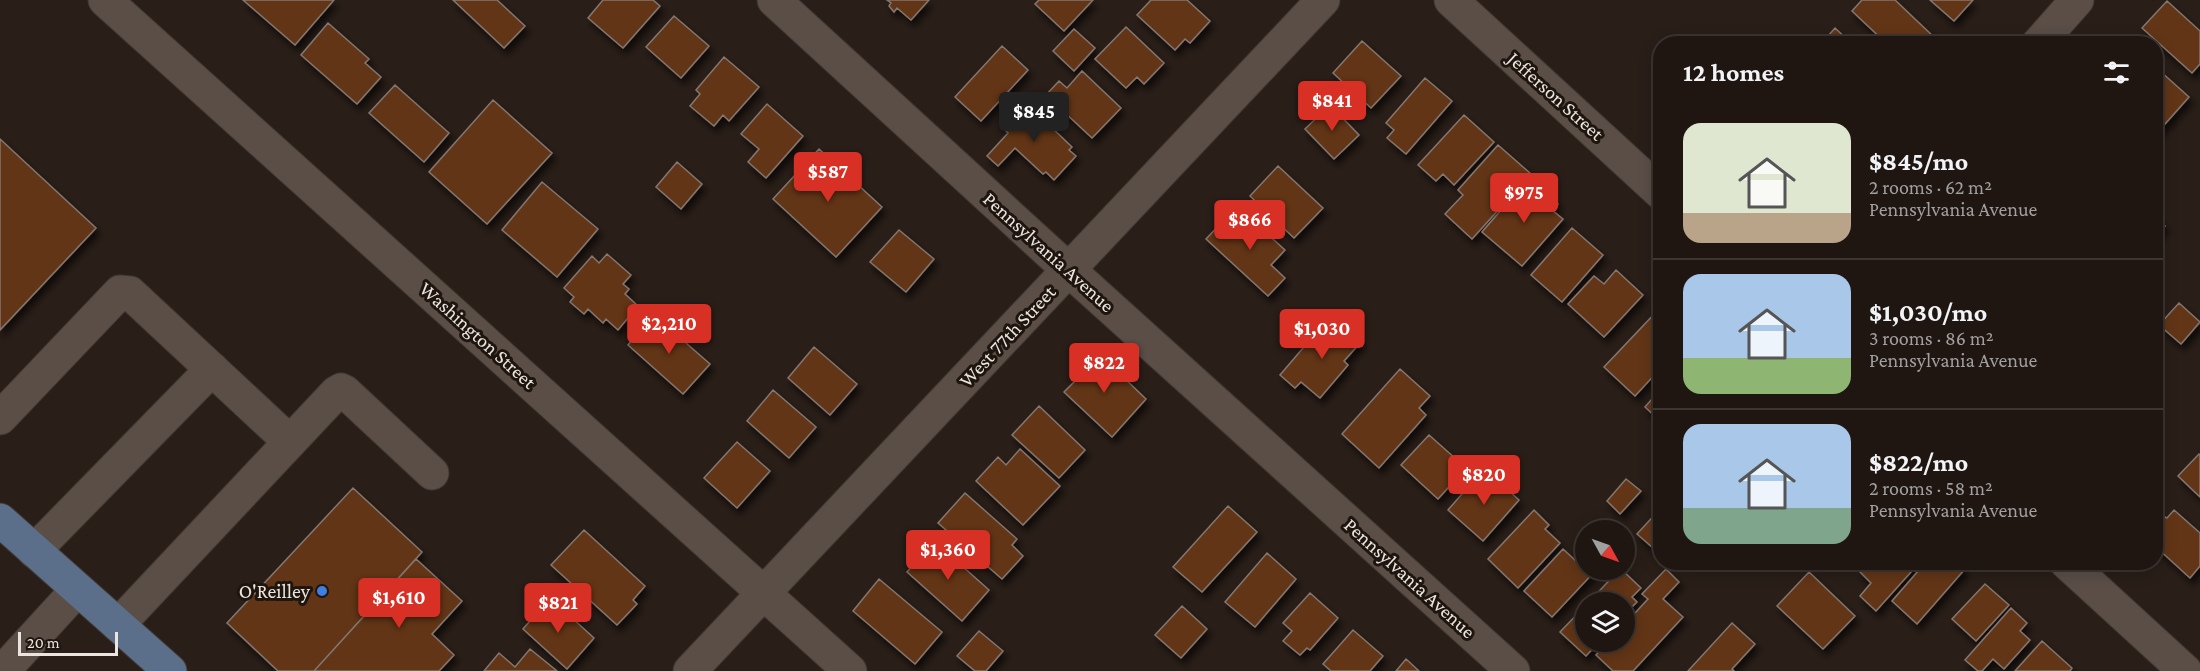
<!DOCTYPE html>
<html lang="en">
<head>
<meta charset="utf-8">
<style>
  :root { --surface:#1f1612; --page:#271f1b; --text:#f1f3f6; --muted:#a19f9f; --line:#3c3532; --accent:#d93025 }
  body { margin:0; font-family:"Crimson Pro",serif; background:var(--page); color:var(--text); height:100vh; display:flex; flex-direction:column; font-size:22px; white-space:nowrap }
  * { box-sizing:border-box; margin:0 }
  p { font-size:20px; color:var(--muted) }
  .icon { flex:none; width:33px; height:33px; fill:none; stroke:currentColor; stroke-width:2; stroke-linecap:round; stroke-linejoin:round }
  .map { position:relative; flex:1; overflow:hidden }
  .sheet { position:absolute; left:1653px; top:36px; width:510px; height:534px; display:flex; flex-direction:column; background:var(--surface); border-radius:24px; box-shadow:0 3px 15px #0003,0 0 0 2px var(--line) }
  .sheet>* { flex:none }
  .needle { width:39px; rotate:130deg }
  .buttons { position:absolute; left:1575px; top:520px; display:grid; gap:12px }
  .buttons a { display:grid; place-items:center; width:60px; height:60px; border-radius:50%; background:var(--surface); box-shadow:0 3px 15px #0003,0 0 0 2px var(--line); font-size:30px }
  .scale { position:absolute; left:18px; bottom:15px; width:100px; box-sizing:border-box; padding-left:6px; border:3px solid #ebe4df; border-top:0; font-size:16px; line-height:21px; white-space:nowrap; color:#ebe4df; -webkit-text-stroke:4px #1f150f; paint-order:stroke }
  .price { position:absolute; translate:-50% -51px; padding:0 14px; border-radius:6px; background:var(--accent); color:#fff; font-size:20px; line-height:39px; filter:drop-shadow(0 2px 3px #0008) }
  .price::after { content:''; position:absolute; left:50%; top:36px; width:18px; height:14px; margin-left:-9px; background:inherit; clip-path:polygon(0 0,100% 0,50% 100%) }
  .price.selected { background:#222; color:#fff }
  ul { padding:0; list-style:none }
  li { display:flex; align-items:center; gap:18px; height:150px; padding:0 30px }
  li+li { border-top:2px solid var(--line) }
  li span { display:grid; place-items:center; flex:none; width:168px; height:120px; border-radius:18px; color:#555 }
  li>.icon { margin-inline-start:auto }
  span .icon { width:72px; height:72px; fill:#fffc; stroke-width:1 }
  li b { font-size:26px }
  h2 { display:flex; justify-content:space-between; align-items:center; height:72px; padding:0 30px; font-size:26px }
  .map>svg:first-child { display:block }
  .building { fill:#623518; stroke:#84766f; stroke-width:1.5; filter:url(#shadow) }
  .lines { fill:none; stroke-linecap:round; stroke-linejoin:round }
  .minor-casing { stroke:#413834; stroke-width:35 }
  .major-casing { stroke:#413834; stroke-width:35 }
  .minor { stroke:#5a4e47; stroke-width:33 }
  .major { stroke:#5b6f8b; stroke-width:33 }
  .shop-dot { fill:#3f7fe0; stroke:#1f150f; stroke-width:2 }
  .labels { text-anchor:middle; dominant-baseline:central; stroke-width:6; stroke-linejoin:round; paint-order:stroke }
  .street-label { font-size:20px; fill:#ebe4df; stroke:#1f150f }
  .poi-label { font-size:20px; fill:#ebe4df; stroke:#1f150f; text-anchor:end }
</style>
</head>
<body>
<div class="map">
<svg width="2200" height="671" viewBox="0 0 2200 671">
  <defs>
    <filter id="shadow"><feDropShadow dx="3.5" dy="6" stdDeviation="3" flood-color="#0009"/></filter>
  </defs>
  <rect width="100%" height="100%" fill="#291e18"/>
  <path class="building" d="M243,0h91l-39,45z
    M453,0h44l28,26 -21,22z
    M603,0h50l7,6 -37,42 -35,-30z
    M887,0h42l-18,20 -14,-12 -3,4 -5,-6 2,-3z
    M1039,0h54l-29,31 -29,-27z
    M1151,0h36l23,21 -20,22 -5,-4 -10,11 -38,-35z
    M1862,0h33l40,38 -5,6h-43l-35,-33z
    M1930,0h43l-19,21z
    M2167,1l33,30v33l-8,9 -50,-45z
    M674,16l35,30 -28,32 -35,-31z
    M328,23l41,36 -4,4 16,14 -24,27 -56,-49z
    M1126,27l38,36 -20,21 -7,-7 -11,11 -31,-29z
    M1835,28l17,16h-31z
    M1074,29l21,19 -21,23 -21,-20z
    M1362,41l39,35 -30,32 -38,-35z
    M1002,46l26,24 -47,51 -26,-24z
    M724,57l35,30 -30,34 -6,-6 -9,11 -24,-20 10,-12 -4,-4z
    M1082,71l39,37 -29,30 -46,-43 13,-14 8,7z
    M2160,71l29,26 -32,36 -1,-60 1,1z
    M1425,78l27,23 -46,53 -19,-16 7,-8 -8,-7z
    M395,85l54,48 -25,29 -55,-49z
    M493,100l59,53 -65,71 -58,-52z
    M1026,103l46,44 -3,3 7,6 -22,24 -8,-8 -3,2 -28,-26 -17,18 -11,-10 21,-23 -5,-5z
    M767,104l36,32 -37,42 -18,-16 11,-13 -18,-15z
    M1330,105l29,30 -25,24 -29,-30z
    M1464,115l30,27 -40,43 -11,-11 -7,7 -18,-16z
    M0,139l96,89 -96,102z
    M1498,145l33,29 -59,65 -27,-25 18,-19 -5,-5z
    M819,149l63,58 -46,50 -63,-58z
    M677,162l25,22 -21,25 -25,-22z
    M1278,166l45,42 -29,30 -44,-42z
    M542,182l56,47 -41,48 -55,-47z
    M1523,185l12,9 5,-6 18,16 -6,6 11,9 -41,47 -40,-34z
    M1244,213l41,37 -14,15 14,13 -17,18 -62,-57 20,-21 8,7z
    M2156,217l9,9 -9,10z
    M1572,228l31,27 -41,47 -31,-27z
    M899,230l35,29 -28,33 -36,-30z
    M607,254l24,21 -8,9 6,5 -4,5 13,12 -20,24 -12,-11 -3,4 -15,-14 -4,5 -14,-12 4,-5 -10,-9 28,-32 7,7z
    M1616,270l27,25 -39,42 -36,-33 26,-28 10,8z
    M2179,303l21,19 -19,22 -22,-19z
    M1660,308v61l-25,27 -31,-29z
    M654,315l56,49 -27,30 -55,-49z
    M1337,321l24,21 -17,19 4,4 -28,33 -19,-16 -6,6 -15,-13 35,-41 6,5z
    M814,347l43,37 -27,31 -42,-37z
    M1098,353l48,46 -34,38 -48,-45 15,-15 -8,-7 15,-16 6,6z
    M1400,369l30,27 -11,12 7,7 -47,53 -37,-34z
    M773,390l43,37 -27,31 -42,-37z
    M1660,390v31l-15,-14z
    M1039,406l46,44 -26,28 -47,-43z
    M1429,435l37,33 -28,31 -37,-34z
    M737,442l33,29 -33,37 -33,-30z
    M1020,449l40,37 -37,39 -47,-44 22,-24 8,8z
    M2199,454l1,1v42l-22,-21z
    M1490,474l29,26 -36,41 -35,-31 28,-32 6,5z
    M1626,479l15,12 -21,23 -13,-13z
    M353,488l69,64 -108,119h-36l-51,-48z
    M965,493l52,46 -5,6 11,11 -21,23 -64,-56z
    M1228,506l29,26 -55,60 -29,-25z
    M1534,510l15,15 -4,4 15,14 -42,45 -30,-29z
    M1659,510l1,2v28l-7,8 -16,-14z
    M2174,510l26,23v33l-10,12 -34,-31v-28l3,-5 8,4z
    M584,530l61,56 -12,14 4,4 -20,21 -66,-60z
    M934,541l55,49 -27,31 -55,-49z
    M1563,549l13,12 6,-6 4,4v11h10l-44,47 -28,-26z
    M1267,553l29,26 -41,48 -30,-25z
    M416,559l46,42 -30,33 22,21 -15,16h-125z
    M1867,562h53l-44,49 -16,-15 11,-13 -12,-12z
    M1926,562h32l7,7 -48,55 -25,-23z
    M1666,569l13,13 -16,17 20,18 -50,54h-20l-17,-16 12,-13h16v-17l24,-26 -6,-5z
    M1619,570h3l19,18 -9,9 5,5 -13,13v-12h-36z
    M1809,572l46,44 -32,33 -46,-43z
    M879,579l63,53 -27,32 -62,-53z
    M1985,584l24,21 -33,36 -24,-22z
    M1310,593l28,25 -28,32 -3,-2 -7,7 -17,-14 9,-10 -9,-8z
    M550,598l44,40 -27,31 -44,-40z
    M1586,605v37h13l-13,14 -26,-24z
    M1182,606l25,23 -26,29 -26,-23z
    M2011,608l16,15 -7,8 10,9 -26,29 -11,-10 -11,12h-4l-13,-11z
    M1732,623l23,21 -23,25 2,2h-46z
    M1353,630l30,26 -13,15h-39l-8,-7z
    M979,631l24,20 -17,20h-11l-18,-15z
    M2042,641l30,27 -2,3h-55z
    M530,649l27,22h-73l15,-18 16,14z
    M1406,659l13,12h-23z"/>
  <g class="lines">
    <defs>
      <path id="minor" d="M105,0l745,671
        M774,0l275,252 464,419
        M1451,0l209,192
        M2038,44l39,-44
        M0,418l120,-126 10,1 160,149
        M34,551l178,-182
        M2066,562l119,109
        M118,625l218,-232 5,-3 4,2 87,81
        M3,671l74,-81
        M690,671l633,-671"/>
      <path id="major" d="M0,520l170,151"/>
    </defs>
    <use href="#minor" class="minor-casing"/>
    <use href="#major" class="major-casing"/>
    <use href="#minor" class="minor"/>
    <use href="#major" class="major"/>
  </g>
  <circle class="shop-dot" cx="322" cy="591" r="6"/>
  <g class="labels">
    <g class="street-label">
      <text transform="translate(1556 96) rotate(42)">Jefferson Street</text>
      <text transform="translate(1049 252) rotate(42)">Pennsylvania Avenue</text>
      <text transform="translate(478 335) rotate(42)">Washington Street</text>
      <text transform="translate(1007 336) rotate(-47)">West 77th Street</text>
      <text transform="translate(1410 578) rotate(42)">Pennsylvania Avenue</text>
    </g>
    <g class="poi-label">
      <text x="310" y="591">O'Reilley</text>
    </g>
  </g>
</svg>
<div class="buttons">
<a><svg class="needle" viewBox="-14 -14 28 28"><path d="M0-13l5 13h-10z" fill="#e53935"/><path d="M0 13l5-13h-10z" fill="#a19f9f"/></svg></a>
<a><svg class="icon" aria-label="layers" viewBox="0 0 24 24"><path d="M12 4l9 5-9 5-9-5zM3 14l9 5 9-5"/></svg></a>
</div>
<div class="scale">20 m</div>
<b class="price" style="left:1332px;top:132px">$841</b>
<b class="price selected" style="left:1034px;top:143px">$845</b>
<b class="price" style="left:828px;top:203px">$587</b>
<b class="price" style="left:1524px;top:224px">$975</b>
<b class="price" style="left:1250px;top:251px">$866</b>
<b class="price" style="left:669px;top:355px">$2,210</b>
<b class="price" style="left:1322px;top:360px">$1,030</b>
<b class="price" style="left:1104px;top:394px">$822</b>
<b class="price" style="left:1484px;top:506px">$820</b>
<b class="price" style="left:948px;top:581px">$1,360</b>
<b class="price" style="left:399px;top:629px">$1,610</b>
<b class="price" style="left:558px;top:634px">$821</b>
<section class="sheet">
<h2>12 homes<svg class="icon" aria-label="filters" viewBox="0 0 24 24"><path d="M4 7h16M4 17h16"/><circle cx="9" cy="7" r="2"/><circle cx="15" cy="17" r="2"/></svg></h2>
<ul>
<li><span style="background:linear-gradient(#dfe7d0 75%,#b9a48a 0)"><svg class="icon" aria-label="home" viewBox="0 0 24 24"><path d="M3 11l9-7 9 7M6 9v11h12V9"/></svg></span><div><b>$845/mo</b><p>2 rooms · 62 m²</p><p>Pennsylvania Avenue</p></div></li>
<li><span style="background:linear-gradient(#a9c7e8 70%,#8fb573 0)"><svg class="icon" aria-label="home" viewBox="0 0 24 24"><path d="M3 11l9-7 9 7M6 9v11h12V9"/></svg></span><div><b>$1,030/mo</b><p>3 rooms · 86 m²</p><p>Pennsylvania Avenue</p></div></li>
<li><span style="background:linear-gradient(#a9c7e8 70%,#7fa58c 0)"><svg class="icon" aria-label="home" viewBox="0 0 24 24"><path d="M3 11l9-7 9 7M6 9v11h12V9"/></svg></span><div><b>$822/mo</b><p>2 rooms · 58 m²</p><p>Pennsylvania Avenue</p></div></li>
</ul>
</section>
</div>
</body>
</html>
